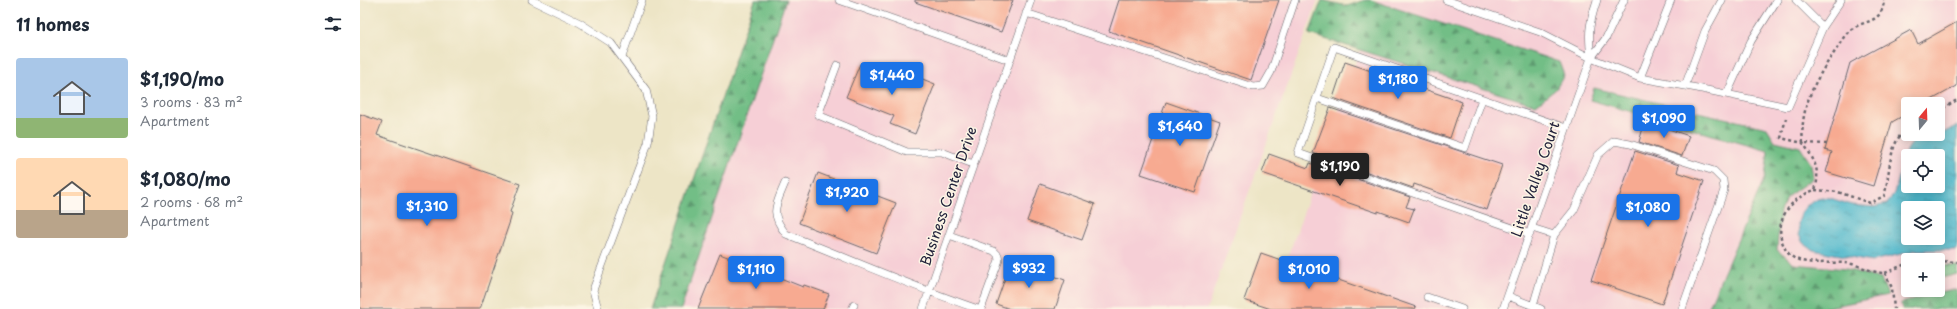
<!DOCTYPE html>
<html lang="en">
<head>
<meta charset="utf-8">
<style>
  :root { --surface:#fff; --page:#f6f6f7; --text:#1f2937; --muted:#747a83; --accent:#1a73e8 }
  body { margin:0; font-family:"Playpen Sans",sans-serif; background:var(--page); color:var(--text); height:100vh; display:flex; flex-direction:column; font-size:15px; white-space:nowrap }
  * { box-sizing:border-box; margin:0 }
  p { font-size:13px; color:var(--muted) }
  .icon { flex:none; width:22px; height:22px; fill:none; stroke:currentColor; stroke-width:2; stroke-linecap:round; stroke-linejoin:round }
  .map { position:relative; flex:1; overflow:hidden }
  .side { display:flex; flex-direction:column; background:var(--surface); width:360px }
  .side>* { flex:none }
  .needle { width:26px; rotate:19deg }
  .fabs { position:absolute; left:1541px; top:97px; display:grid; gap:8px }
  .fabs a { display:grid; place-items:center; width:44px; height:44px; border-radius:4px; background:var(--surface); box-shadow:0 2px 10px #0003; font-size:20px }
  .price { position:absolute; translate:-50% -34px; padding:0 9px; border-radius:4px; background:var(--accent); color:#fff; font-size:13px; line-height:26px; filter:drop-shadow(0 1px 2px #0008) }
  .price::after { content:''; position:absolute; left:50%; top:24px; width:12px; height:9px; margin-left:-6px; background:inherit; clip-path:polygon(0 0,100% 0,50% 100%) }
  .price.active { background:#222; color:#fff }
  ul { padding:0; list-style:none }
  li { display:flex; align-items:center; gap:12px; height:100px; padding:0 16px }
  li span { display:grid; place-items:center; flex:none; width:112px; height:80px; border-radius:4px; color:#555 }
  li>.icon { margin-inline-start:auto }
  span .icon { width:48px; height:48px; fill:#fffc; stroke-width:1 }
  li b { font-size:17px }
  h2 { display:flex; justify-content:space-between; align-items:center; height:48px; padding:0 16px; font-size:17px }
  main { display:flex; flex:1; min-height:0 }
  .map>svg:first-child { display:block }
  .built { fill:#f6cfd6; fill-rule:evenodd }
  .forest { fill:url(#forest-firs); stroke:#4a7060 }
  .water { fill:url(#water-ripples); stroke:#386d84; fill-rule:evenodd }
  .building { fill:#f7aa91 }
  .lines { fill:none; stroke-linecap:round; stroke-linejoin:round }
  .service-casing { stroke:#69666c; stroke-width:8 }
  .path { stroke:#69666c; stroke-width:2.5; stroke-dasharray:3 3; stroke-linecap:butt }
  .service { stroke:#fff; stroke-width:7 }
  .labels { text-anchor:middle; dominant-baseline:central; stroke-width:3; stroke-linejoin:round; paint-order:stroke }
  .street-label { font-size:14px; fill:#22223b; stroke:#fcf5e5 }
</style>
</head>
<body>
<main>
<section class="side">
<h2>11 homes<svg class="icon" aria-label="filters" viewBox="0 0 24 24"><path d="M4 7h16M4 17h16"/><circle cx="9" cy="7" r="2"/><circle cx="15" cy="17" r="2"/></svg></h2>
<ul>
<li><span style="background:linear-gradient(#a9c7e8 75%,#8fb573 0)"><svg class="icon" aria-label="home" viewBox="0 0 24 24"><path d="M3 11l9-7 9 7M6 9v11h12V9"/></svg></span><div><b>$1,190/mo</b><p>3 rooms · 83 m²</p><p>Apartment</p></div></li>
<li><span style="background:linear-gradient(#ffd9b3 65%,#b9a48a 0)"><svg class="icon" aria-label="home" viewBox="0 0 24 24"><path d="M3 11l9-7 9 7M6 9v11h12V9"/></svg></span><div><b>$1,080/mo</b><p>2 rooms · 68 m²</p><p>Apartment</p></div></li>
</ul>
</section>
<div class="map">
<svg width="1597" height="309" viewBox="0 0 1597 309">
  <defs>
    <pattern id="forest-firs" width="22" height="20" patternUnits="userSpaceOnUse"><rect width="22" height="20" fill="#72be86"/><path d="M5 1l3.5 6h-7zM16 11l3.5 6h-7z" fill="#5d9a6f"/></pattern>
    <pattern id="water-ripples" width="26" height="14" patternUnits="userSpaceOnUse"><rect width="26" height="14" fill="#4fb8cc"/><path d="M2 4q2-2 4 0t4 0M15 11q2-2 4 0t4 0" fill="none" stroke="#4195a7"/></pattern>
  </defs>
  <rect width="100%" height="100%" fill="#fcf5e5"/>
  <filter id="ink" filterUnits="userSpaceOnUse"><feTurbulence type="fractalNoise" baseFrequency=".025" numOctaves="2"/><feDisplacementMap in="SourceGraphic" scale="8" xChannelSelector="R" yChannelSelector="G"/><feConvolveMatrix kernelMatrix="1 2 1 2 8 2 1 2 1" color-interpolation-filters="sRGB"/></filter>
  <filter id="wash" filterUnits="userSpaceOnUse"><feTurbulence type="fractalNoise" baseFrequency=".012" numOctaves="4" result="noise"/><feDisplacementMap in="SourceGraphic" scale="16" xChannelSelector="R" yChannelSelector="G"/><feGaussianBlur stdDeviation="0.9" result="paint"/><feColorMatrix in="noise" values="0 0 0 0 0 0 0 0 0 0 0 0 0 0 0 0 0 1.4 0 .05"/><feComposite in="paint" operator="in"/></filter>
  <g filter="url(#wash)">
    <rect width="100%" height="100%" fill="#ede5c6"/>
    <path class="built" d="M417,0h541l-111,309h-553z
      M1017,0h580v309h-687zM1548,104h30v30h-30zM1548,156h30v30h-30zM1548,208h30v30h-30zM1548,260h30v30h-30z"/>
    <path class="forest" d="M395,0h31l-105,309h-31z
      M962,0l25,6 18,-6h6l188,62 5,13 -8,14 -20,16 -227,-71z
      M1234,88l173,40 8,13 25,6 11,17 2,14 -25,18 -8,15 -3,39 17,14 52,5 35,10 7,16 -69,14h-111l57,-132 3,-26 -178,-51z
      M1578,265l19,1v8l-19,5z
      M1597,289v20h-55l-1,-6z"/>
    <path class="water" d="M1597,126v124h-40l-44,11 -60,-11 -10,-7 -4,-8 -1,-12 3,-10 5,-7 15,-9 9,1 22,7 22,2 13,-3c21,-23 5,-70 51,-70v-2l5,1zM1548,156h30v30h-30zM1548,208h30v30h-30z"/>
    <g id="blocks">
      <path class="building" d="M555,0h98l-12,32 -86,-30z
        M759,0h160l-28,80 -142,-49z
        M1597,22v64l-33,18h-16v9l-16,9 -19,64 -47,-14 6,-20 -7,-2 25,-87 61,-33 7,14z
        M985,62l117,40 -12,36 -117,-40z
        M500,64l47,19 3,-9 25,10 -20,50 -25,-10 4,-8 -48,-19z
        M806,102l54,19 -25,71 -54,-18z
        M970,108l172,57 -15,45 -73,-26 -1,4 -100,-35z
        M0,114l22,8 -5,13 143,49 -10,28 2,1 -2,8 -30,88h-120z
        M1285,121l44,15 -7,20 -43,-14z
        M1275,151l44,14 -2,7 27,9 -42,123 -71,-24z
        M909,154l39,14 2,-5 100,34 -4,10 8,2 -5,13 -31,-11v2l-116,-40z
        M458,173l78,30 -20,50 -77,-30z
        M680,184l55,20 -13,36 -55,-19z
        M901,253l155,54 -1,2h-144l-27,-9z
        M360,254l83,33 1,-2 25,9 -6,15h-125z
        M651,261l54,19 -10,29h-45l-14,-5z"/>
    </g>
  </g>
  <g filter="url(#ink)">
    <use href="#blocks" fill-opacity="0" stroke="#69666c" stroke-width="1"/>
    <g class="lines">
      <defs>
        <path id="service" d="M172,0l48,23 31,20 35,47 6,26 -4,27 -55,147 5,19
          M479,0l170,60
          M1086,0l94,32 51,26 49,20 57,10 91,19 35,-80 18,-27
          M1436,0l27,27
          M666,13l227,74 10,-1 8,-14 24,-72
          M262,57l20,-57
          M1231,58c-3,-25 -2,-34 6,-58
          M477,65l-19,50 89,37h35l31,12
          M1280,78l31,-78
          M1325,86l20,-55 17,-31
          M1367,94l24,-53 26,-41
          M957,98l148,50 17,-49
          M425,183c-9,22 -16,30 1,51 64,25 127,53 192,75
          M1172,228l22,7 20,-25 24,-55 16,-14 16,3 84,27 9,9 1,10 -42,119
          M1170,234l-232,-81 36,-106 232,81
          M589,235l45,16 4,4 1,5 -18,49
          M1148,296l33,13
          M1067,297l35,12
          M1173,306l21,-71
          M492,309l2,-4
          M563,309l108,-309
          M1143,309l88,-251 15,-20 18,-38"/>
      </defs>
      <use href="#service" class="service-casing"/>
      <path class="path" d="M1578,111l19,-11
        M1426,118l-5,20 22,5c11,16 18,28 12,47 -23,7 -42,30 -32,54 2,6 6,11 11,14 17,9 40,2 58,6 12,3 21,9 33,9l7,15 2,21
        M1467,144l-24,-1c-4,-35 13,-65 33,-93 4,-6 7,-13 12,-18 15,-14 34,-6 36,-32
        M1455,190l23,2 32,11 14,-7c7,-23 3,-53 24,-68
        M1578,261l19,1
        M1525,273l23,-10"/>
      <use href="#service" class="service"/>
    </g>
  </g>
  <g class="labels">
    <g class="street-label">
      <text transform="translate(1175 179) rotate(-71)">Little Valley Court</text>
      <text transform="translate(588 196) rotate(-71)">Business Center Drive</text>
    </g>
  </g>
</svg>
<div class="fabs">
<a><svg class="needle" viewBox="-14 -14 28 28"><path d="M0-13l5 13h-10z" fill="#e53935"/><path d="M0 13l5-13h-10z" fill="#747a83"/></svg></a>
<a><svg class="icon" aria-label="locate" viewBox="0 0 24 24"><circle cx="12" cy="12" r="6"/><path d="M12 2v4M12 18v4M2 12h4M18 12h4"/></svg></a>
<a><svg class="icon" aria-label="layers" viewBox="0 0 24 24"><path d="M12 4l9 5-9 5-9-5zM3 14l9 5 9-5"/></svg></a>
<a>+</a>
</div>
<b class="price" style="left:532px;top:96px">$1,440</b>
<b class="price" style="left:1038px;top:100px">$1,180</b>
<b class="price" style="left:1304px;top:139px">$1,090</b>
<b class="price" style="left:820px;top:147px">$1,640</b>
<b class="price active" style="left:980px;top:187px">$1,190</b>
<b class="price" style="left:487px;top:213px">$1,920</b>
<b class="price" style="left:67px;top:227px">$1,310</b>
<b class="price" style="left:1288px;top:228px">$1,080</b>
<b class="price" style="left:669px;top:289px">$932</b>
<b class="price" style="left:396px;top:290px">$1,110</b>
<b class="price" style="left:949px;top:290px">$1,010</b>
</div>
</main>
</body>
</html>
